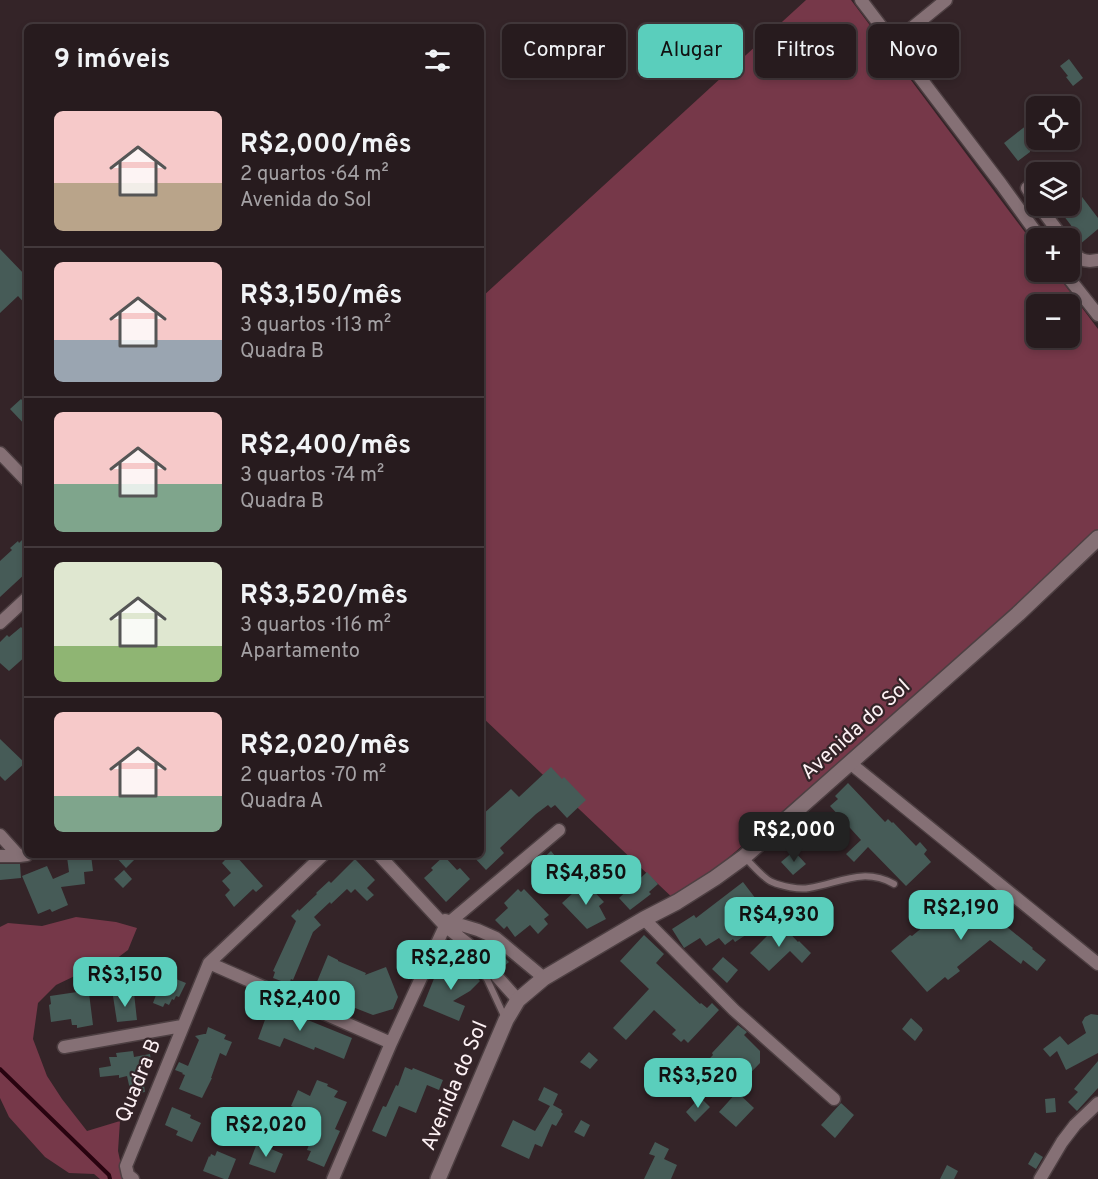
<!DOCTYPE html>
<html lang="pt">
<head>
<meta charset="utf-8">
<style>
  :root { --surface:#271b1e; --page:#2f2427; --text:#f1f3f6; --muted:#a4a1a4; --line:#43393c; --accent:#5acebc }
  body { margin:0; font-family:Overpass,sans-serif; background:var(--page); color:var(--text); height:100vh; display:flex; flex-direction:column; font-size:22px; white-space:nowrap }
  * { box-sizing:border-box; margin:0 }
  p { font-size:20px; color:var(--muted) }
  .icon { flex:none; width:33px; height:33px; fill:none; stroke:currentColor; stroke-width:2; stroke-linecap:round; stroke-linejoin:round }
  .map { position:relative; flex:1; overflow:hidden }
  .drawer { position:absolute; left:24px; top:24px; width:460px; height:834px; display:flex; flex-direction:column; background:var(--surface); border-radius:9px; box-shadow:0 3px 9px #0003,0 0 0 2px var(--line) }
  .drawer>* { flex:none }
  .hud { position:absolute; left:502px; top:24px; width:506px; height:54px; display:flex; gap:12px }
  .controls { position:absolute; left:1026px; top:96px; display:grid; gap:12px }
  .controls a { display:grid; place-items:center; width:54px; height:54px; border-radius:9px; background:var(--surface); box-shadow:0 3px 9px #0003,0 0 0 2px var(--line); font-size:30px }
  .price { position:absolute; translate:-50% -51px; padding:0 14px; border-radius:12px; background:var(--accent); color:#111; font-size:20px; line-height:39px; filter:drop-shadow(0 2px 3px #0008) }
  .price::after { content:''; position:absolute; left:50%; top:36px; width:18px; height:14px; margin-left:-9px; background:inherit; clip-path:polygon(0 0,100% 0,50% 100%) }
  .price.active { background:#222; color:#fff }
  ul { padding:0; list-style:none }
  li { display:flex; align-items:center; gap:18px; height:150px; padding:0 30px }
  li+li { border-top:2px solid var(--line) }
  li span { display:grid; place-items:center; flex:none; width:168px; height:120px; border-radius:9px; color:#555 }
  li>.icon { margin-inline-start:auto }
  span .icon { width:72px; height:72px; fill:#fffc; stroke-width:1 }
  li b { font-size:26px }
  h2 { display:flex; justify-content:space-between; align-items:center; height:72px; padding:0 30px; font-size:26px }
  .tag { padding:0 21px; border-radius:9px; background:var(--surface); box-shadow:0 3px 9px #0003,0 0 0 2px var(--line); font-size:21px; line-height:54px }
  .tag.active { background:var(--accent); color:#111 }
  .map>svg:first-child { display:block }
  .green { fill:#763849; fill-rule:evenodd }
  .lines { fill:none; stroke-linecap:round; stroke-linejoin:round }
  .stream { stroke:#28030f; stroke-width:4 }
  .building { fill:#465b57 }
  .service-casing { stroke:#4d3f42; stroke-width:9 }
  .minor-casing { stroke:#4d3f42; stroke-width:15 }
  .tertiary-casing { stroke:#4d3f42; stroke-width:18 }
  .service { stroke:#857075; stroke-width:6 }
  .minor { stroke:#857075; stroke-width:12 }
  .tertiary { stroke:#857075; stroke-width:15 }
  .labels { text-anchor:middle; dominant-baseline:central; stroke-width:4.5; stroke-linejoin:round; paint-order:stroke }
  .street-label { font-size:21px; fill:#fdf1f4; stroke:#342428 }
</style>
</head>
<body>
<div class="map">
<svg width="1098" height="1179" viewBox="0 0 1098 1179">
  <rect width="100%" height="100%" fill="#342428"/>
  <path class="green" d="M806,0h45l185,247v25h19l43,57v210l-421,363 -195,-185v-420zM1036,304h34v34h-34z
    M76,917l40,5 21,6 -9,22 -16,12 -31,11 -25,12 -18,18 -5,36 14,37 15,23 25,32 33,-10 -2,30 6,28h-24l-6,-5 -25,-1 -24,-16 -36,-40 -9,-19v-171l8,-4 34,3z"/>
  <g class="lines">
    <path class="stream" d="M0,1069l109,106 1,4"/>
  </g>
  <path class="building" d="M1069,59l14,19 -10,8 -7,-9 2,-1 -8,-10z
    M1027,125l9,12 -5,4 -1,11 -12,9 -14,-18z
    M1070,181l28,37v11l-19,16 -6,-8 4,-3 -7,-10 -10,-13 -4,3 -7,-8h21z
    M0,249l27,28v29l-9,-10 -18,17z
    M21,399l6,6v22l-17,-18z
    M27,535v37l-27,25v-36l12,-11 -2,-2 8,-7 1,2z
    M21,627l6,6v22l-18,16 -9,-8v-21l7,-7 2,2z
    M0,739l25,24 -20,18 -5,-5z
    M551,767l11,12 2,-2 22,23 -19,18 -12,-13 -4,3 -3,-3 -12,9 -36,34 4,5 -18,17 -14,-15h10v-40l29,-26 8,8z
    M848,783l37,39 3,-3 4,4 1,-1 23,24 4,-4 7,8 -3,4 7,8 -25,24 -38,-39 -14,15 -8,-8 15,-14 -31,-34 8,-7 -3,-3z
    M551,851l9,11 -14,13 -10,-10z
    M794,851l12,13 -13,11 -12,-13z
    M83,855h8l2,16 -9,1 1,12 -24,3 7,18 -16,7 -2,-3 -12,5 -16,-38 25,-10 6,13 16,-7 -2,-15z
    M114,855h25l-13,13z
    M221,855h14l28,31 -7,6 -3,-3 -19,18 -9,-12 5,-5 -8,-9 9,-8 -9,-10 3,-3z
    M444,856l13,14 3,-2 10,11 -24,23 -22,-24 9,-8 -2,-2z
    M355,859l20,21 -8,8 7,7 -7,6 -12,-12 -4,4 -4,-4 -16,15 -1,-2 -16,15 7,8 -8,7 -20,48 -2,-1 -2,5 -16,-6 2,-6 -2,-1 23,-50 -5,-5 7,-7 1,2 18,-17 -1,-1 13,-12 2,2z
    M0,864h20l1,14 -21,2z
    M124,870l8,9 -9,9 -9,-9z
    M647,872l11,12 -9,8 2,2 -21,16 -11,-12z
    M585,882l19,20 -5,4 7,13 -19,10 -25,-26z
    M743,882l16,21 -7,5 14,14 -31,20 -2,-3 -8,6 -6,-7 -13,8 -6,-8 -16,10 -12,-19 22,-14 2,3z
    M518,889l3,3 3,-3 25,26 -5,4 4,5 -10,10 -8,-9 -15,12 -8,-11 -3,3 -9,-9 13,-12 -4,-5z
    M987,893l25,29 -5,5 26,21 -1,1 14,11 -9,11 -14,-11 -2,4 -31,-24 -33,27 3,4 -12,9 -3,-3 -18,15 -36,-41 19,-16 2,1 51,-42 9,11z
    M780,923l18,19 1,-1 12,12 -9,10 -12,-12 -21,20 -19,-18z
    M644,935l20,19 -8,9 44,41 1,-1 6,5 5,-5 7,7 -31,33 -4,-4 -3,3 -9,-8 4,-4 -22,-20 -28,30 -13,-12 36,-39 -29,-28z
    M499,952l10,10 -8,7 -9,-11z
    M328,955l10,5v1l28,12 -1,2 21,-8 12,30 -5,12 -20,6 -23,-9 -1,2 -13,-5 1,-4 -23,-10z
    M723,957l15,13 -11,13 -15,-14z
    M461,960l19,21 -10,10 -17,10 12,5 -6,15 -36,-15 12,-30 7,3z
    M106,972l1,15 -11,1 -2,-14z
    M161,973l25,10 -7,14 -3,-1 -2,4 -2,-1 -3,6 -4,-2 -2,4 -10,-4 3,-8 -3,-1z
    M88,985l5,40 -16,3v-3h-5l-1,-6 -20,3 -2,-17 2,-1 -1,-8 27,-4v-5z
    M134,993l3,27 -20,2 -4,-26z
    M261,1001l91,37 -8,21 -29,-12 -1,3 -30,-12 -4,9 -22,-8 8,-22 -10,-4z
    M1091,1014l7,1v38l-32,17 -9,-19 -7,6 -7,-8 17,-13 8,9 18,-12 -4,-11 3,-5z
    M911,1018l11,10v1l1,1 -8,11 -13,-12z
    M738,1025l9,7 -3,3 16,16v12l-28,29 -13,-12 7,-7 -16,-15 3,-3 -1,-2z
    M208,1027l18,8 -2,4 8,3 -6,14 -6,-3 -9,25h1l-10,20 -23,-9 6,-14 -3,-1 1,-1 -8,-3 4,-8 9,4 11,-26 -4,-4 9,-2h2z
    M133,1051l1,6 16,-3 2,11 -11,1 4,26 -14,2 -4,-18 -8,2v-3l-19,2 -1,-9 12,-2 -2,-9h8l-1,-4z
    M589,1052l9,8 -8,9 -10,-7z
    M1098,1061v27l-21,23 -9,-9 10,-10 -4,-3z
    M405,1067l7,3 1,-2 30,12 -4,10 -12,-5 -11,28 -17,-7 -13,31 -14,-6 11,-25 3,1 10,-22 2,1z
    M317,1080l11,4 -1,2 11,5 -4,6 13,5 -12,27 5,2 -16,36 -17,-7 4,-9 -4,-1 6,-16 -7,-4 6,-15 -21,-9 7,-16 12,6z
    M544,1087l14,7 -5,11 9,5 -1,2 2,2 -7,12 -4,-2 -10,23 -7,-3 -6,15 -28,-13 12,-26 22,11 15,-25 -12,-6z
    M737,1092l17,16 -18,19 -17,-15z
    M700,1097l10,10 -15,15 -9,-10z
    M1055,1098l1,14 -10,1 -1,-14z
    M841,1103l13,12 -19,23 -14,-13z
    M172,1107l19,8 -1,3 11,5 -9,19 -16,-7 2,-4 -13,-6z
    M581,1120l9,5 -6,12 -10,-5z
    M655,1142l14,7 -5,10 13,6 -6,14h-27l11,-23 -6,-2z
    M257,1143l26,11 -8,19 -26,-9z
    M217,1151l19,8 -8,20h-4l-21,-8 6,-15 1,1 1,-3 4,2z
    M1035,1152l8,5 -7,12 -8,-5z
    M947,1165l11,6 -4,8h-14z"/>
  <g class="lines">
    <defs>
      <path id="service" d="M745,858c7,6 19,21 27,24 9,4 27,8 37,6 31,-5 54,-21 85,-4
        M471,953l3,10 13,16 18,39"/>
      <path id="minor" d="M861,0l140,184 39,54
        M908,31l38,-31
        M1027,188l9,14
        M1039,206l24,32
        M1070,247c8,12 13,16 28,13
        M1064,272l34,43
        M0,453l27,28
        M0,623l27,-25
        M850,763l248,201
        M0,835l19,21
        M379,855l66,71 23,18 50,56
        M0,856h19l8,-1
        M644,919l90,91 100,89
        M445,920l33,10 18,8 48,40
        M209,963l182,80
        M64,1047l118,-21
        M133,1179l-5,-4 -2,-9 83,-203 114,-108
        M333,1179l58,-136 54,-117 114,-96
        M1040,1179l22,-37 13,-17 23,-22"/>
      <path id="tertiary" d="M438,1179l68,-159 12,-20 26,-22 100,-59 33,-17 38,-24 29,-21 274,-243 80,-76"/>
    </defs>
    <use href="#service" class="service-casing"/>
    <use href="#minor" class="minor-casing"/>
    <use href="#tertiary" class="tertiary-casing"/>
    <use href="#service" class="service"/>
    <use href="#minor" class="minor"/>
    <use href="#tertiary" class="tertiary"/>
  </g>
  <g class="labels">
    <g class="street-label">
      <text transform="translate(856 730) rotate(-42)">Avenida do Sol</text>
      <text transform="translate(139 1081) rotate(-68)">Quadra B</text>
      <text transform="translate(455 1086) rotate(-67)">Avenida do Sol</text>
    </g>
  </g>
</svg>
<div class="controls">
<a><svg class="icon" aria-label="locate" viewBox="0 0 24 24"><circle cx="12" cy="12" r="6"/><path d="M12 2v4M12 18v4M2 12h4M18 12h4"/></svg></a>
<a><svg class="icon" aria-label="layers" viewBox="0 0 24 24"><path d="M12 4l9 5-9 5-9-5zM3 14l9 5 9-5"/></svg></a>
<a>+</a>
<a>−</a>
</div>
<b class="price active" style="left:794px;top:863px">R$2,000</b>
<b class="price" style="left:586px;top:906px">R$4,850</b>
<b class="price" style="left:961px;top:941px">R$2,190</b>
<b class="price" style="left:779px;top:948px">R$4,930</b>
<b class="price" style="left:451px;top:991px">R$2,280</b>
<b class="price" style="left:125px;top:1008px">R$3,150</b>
<b class="price" style="left:300px;top:1032px">R$2,400</b>
<b class="price" style="left:698px;top:1109px">R$3,520</b>
<b class="price" style="left:266px;top:1158px">R$2,020</b>
<div class="hud">
<a class="tag">Comprar</a>
<a class="tag active">Alugar</a>
<a class="tag">Filtros</a>
<a class="tag">Novo</a>
</div>
<section class="drawer">
<h2>9 imóveis<svg class="icon" aria-label="filters" viewBox="0 0 24 24"><path d="M4 7h16M4 17h16"/><circle cx="9" cy="7" r="2"/><circle cx="15" cy="17" r="2"/></svg></h2>
<ul>
<li><span style="background:linear-gradient(#f6c9c9 60%,#b9a48a 0)"><svg class="icon" aria-label="home" viewBox="0 0 24 24"><path d="M3 11l9-7 9 7M6 9v11h12V9"/></svg></span><div><b>R$2,000/mês</b><p>2 quartos · 64 m²</p><p>Avenida do Sol</p></div></li>
<li><span style="background:linear-gradient(#f6c9c9 65%,#9aa5b1 0)"><svg class="icon" aria-label="home" viewBox="0 0 24 24"><path d="M3 11l9-7 9 7M6 9v11h12V9"/></svg></span><div><b>R$3,150/mês</b><p>3 quartos · 113 m²</p><p>Quadra B</p></div></li>
<li><span style="background:linear-gradient(#f6c9c9 60%,#7fa58c 0)"><svg class="icon" aria-label="home" viewBox="0 0 24 24"><path d="M3 11l9-7 9 7M6 9v11h12V9"/></svg></span><div><b>R$2,400/mês</b><p>3 quartos · 74 m²</p><p>Quadra B</p></div></li>
<li><span style="background:linear-gradient(#dfe7d0 70%,#8fb573 0)"><svg class="icon" aria-label="home" viewBox="0 0 24 24"><path d="M3 11l9-7 9 7M6 9v11h12V9"/></svg></span><div><b>R$3,520/mês</b><p>3 quartos · 116 m²</p><p>Apartamento</p></div></li>
<li><span style="background:linear-gradient(#f6c9c9 70%,#7fa58c 0)"><svg class="icon" aria-label="home" viewBox="0 0 24 24"><path d="M3 11l9-7 9 7M6 9v11h12V9"/></svg></span><div><b>R$2,020/mês</b><p>2 quartos · 70 m²</p><p>Quadra A</p></div></li>
</ul>
</section>
</div>
</body>
</html>
